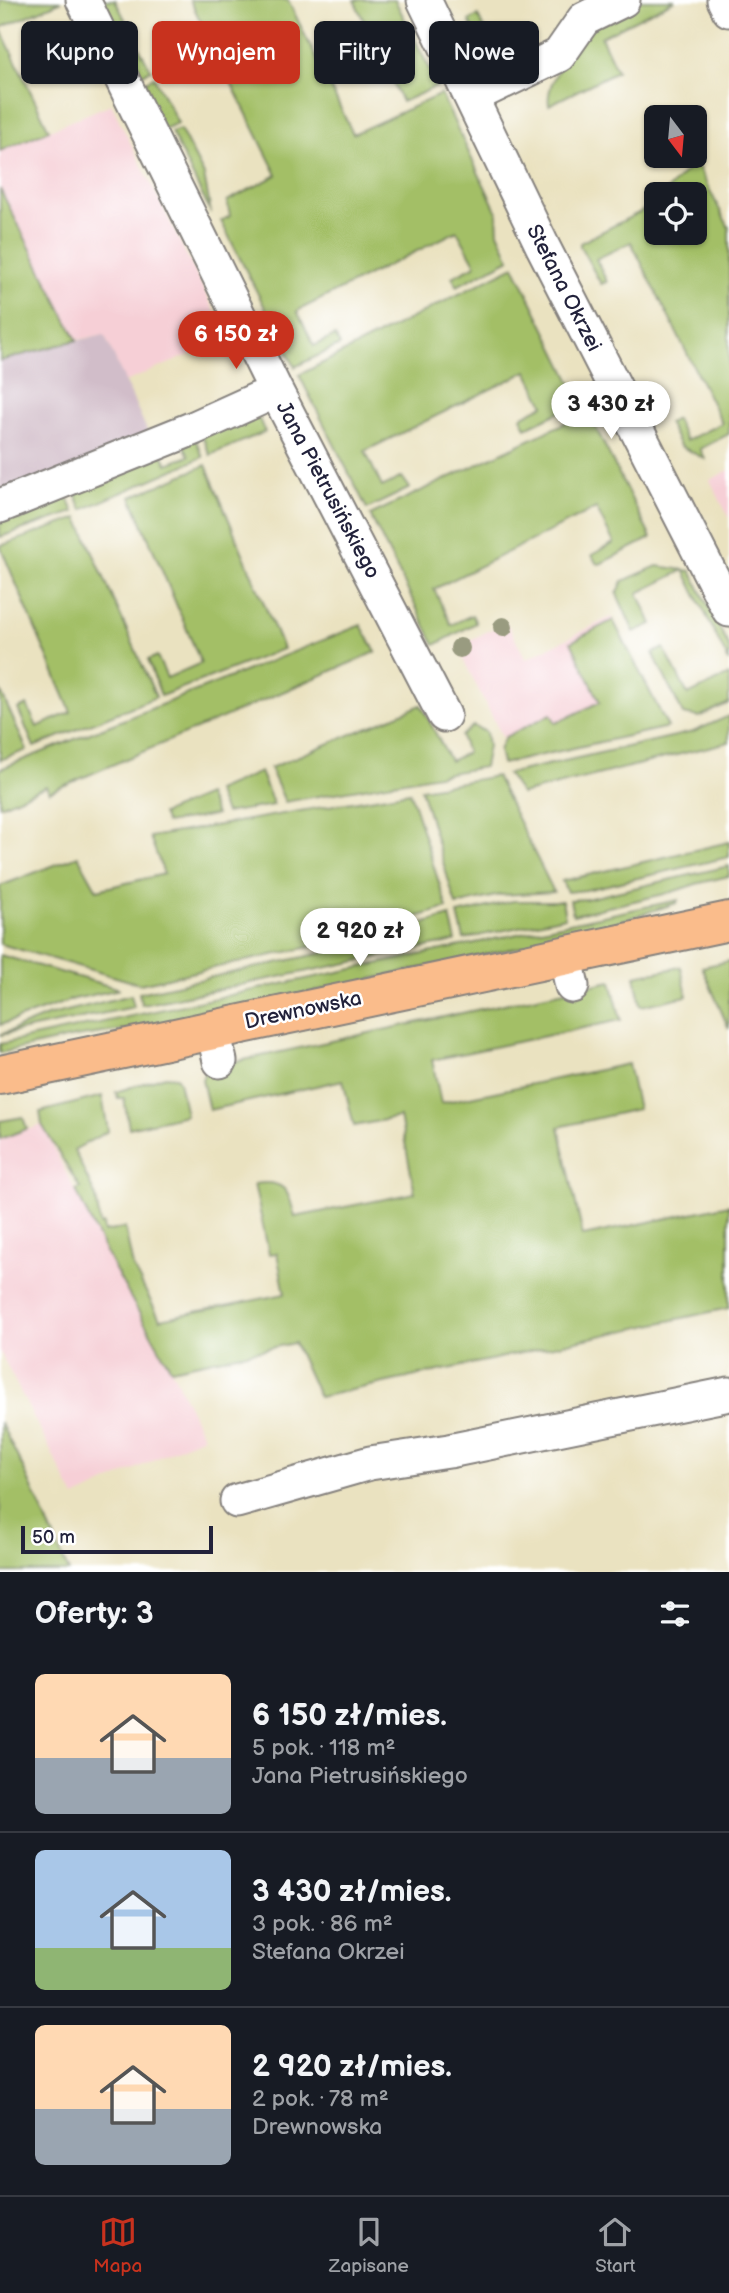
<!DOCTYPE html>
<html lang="pl">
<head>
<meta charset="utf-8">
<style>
  :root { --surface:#171b24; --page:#242831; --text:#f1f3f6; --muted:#9ea1a6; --line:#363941; --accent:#c8321e }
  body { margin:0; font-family:"Balsamiq Sans",sans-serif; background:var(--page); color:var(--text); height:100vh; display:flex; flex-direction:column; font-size:26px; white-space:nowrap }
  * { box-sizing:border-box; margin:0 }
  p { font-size:23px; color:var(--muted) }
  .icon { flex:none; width:38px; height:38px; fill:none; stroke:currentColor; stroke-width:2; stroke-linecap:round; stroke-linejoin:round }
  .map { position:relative; height:1572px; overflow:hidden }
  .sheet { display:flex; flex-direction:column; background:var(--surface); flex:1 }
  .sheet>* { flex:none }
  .banner { position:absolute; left:21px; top:21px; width:688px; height:63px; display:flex; gap:14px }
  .needle { width:46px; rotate:164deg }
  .tools { position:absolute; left:644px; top:105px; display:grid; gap:14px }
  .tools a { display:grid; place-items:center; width:63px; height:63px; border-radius:10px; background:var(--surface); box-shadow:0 2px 5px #0004; font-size:35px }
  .scale { position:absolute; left:21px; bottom:18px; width:192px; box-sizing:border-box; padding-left:7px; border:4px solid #22223b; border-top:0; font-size:19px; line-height:24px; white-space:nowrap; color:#22223b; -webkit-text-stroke:5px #fff; paint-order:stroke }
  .price { position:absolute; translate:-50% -60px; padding:0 16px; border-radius:24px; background:#fff; color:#222; font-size:23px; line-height:46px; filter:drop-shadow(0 2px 4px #0008) }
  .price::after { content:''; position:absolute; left:50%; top:42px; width:21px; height:16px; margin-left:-10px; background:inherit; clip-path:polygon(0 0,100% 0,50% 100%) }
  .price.selected { background:var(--accent); color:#fff }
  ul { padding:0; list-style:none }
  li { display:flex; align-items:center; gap:21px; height:175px; padding:0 35px }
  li+li { border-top:2px solid var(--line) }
  li span { display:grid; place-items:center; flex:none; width:196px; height:140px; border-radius:10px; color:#555 }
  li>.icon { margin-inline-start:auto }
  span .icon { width:84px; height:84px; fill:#fffc; stroke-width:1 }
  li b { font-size:30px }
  h2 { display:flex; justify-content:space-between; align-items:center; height:84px; padding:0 35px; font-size:30px }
  .chip { padding:0 24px; border-radius:10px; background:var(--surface); box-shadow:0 2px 5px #0004; font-size:24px; line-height:63px }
  .chip.selected { background:var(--accent); color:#fff }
  .tab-bar { display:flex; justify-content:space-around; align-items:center; height:98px; border-top:2px solid var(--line); background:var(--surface); font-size:19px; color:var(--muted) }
  .tab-bar a { display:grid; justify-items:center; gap:4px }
  .tab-bar .selected { color:var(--accent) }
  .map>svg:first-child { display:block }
  .built { fill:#f6cfd6 }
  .industrial { fill:#d1bdc9 }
  .green { fill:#a3bf66; stroke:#627050; stroke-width:2 }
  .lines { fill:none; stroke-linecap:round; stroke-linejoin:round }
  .minor-casing { stroke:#86827e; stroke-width:37 }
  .major-casing { stroke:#86827e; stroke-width:42 }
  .minor { stroke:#fff; stroke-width:33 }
  .major { stroke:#fabc8b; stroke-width:38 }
  .tree { fill:#999b80 }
  .labels { text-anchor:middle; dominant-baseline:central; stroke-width:5; stroke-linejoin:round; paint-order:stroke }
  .street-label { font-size:21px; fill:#22223b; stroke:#fff }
</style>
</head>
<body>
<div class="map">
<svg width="729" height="1572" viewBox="0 0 729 1572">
  <rect width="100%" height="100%" fill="#fff"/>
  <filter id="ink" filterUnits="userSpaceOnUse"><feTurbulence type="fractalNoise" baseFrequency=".0143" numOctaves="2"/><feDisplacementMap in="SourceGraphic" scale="14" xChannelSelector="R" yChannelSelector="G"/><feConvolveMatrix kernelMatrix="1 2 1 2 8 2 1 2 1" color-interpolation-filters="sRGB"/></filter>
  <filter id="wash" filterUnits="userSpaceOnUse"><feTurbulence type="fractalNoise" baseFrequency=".00686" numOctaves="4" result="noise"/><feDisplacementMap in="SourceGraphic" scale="28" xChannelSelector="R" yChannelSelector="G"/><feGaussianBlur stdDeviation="1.57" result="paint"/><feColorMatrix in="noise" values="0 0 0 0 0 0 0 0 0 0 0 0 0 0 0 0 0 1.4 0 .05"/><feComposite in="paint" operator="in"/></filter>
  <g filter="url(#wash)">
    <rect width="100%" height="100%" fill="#eae2c0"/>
    <path class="built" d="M111,104l105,210 -4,2 13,24 -100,42 -21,-48 -27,6 -77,-151v-38z
      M729,470v48l-19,-38z
      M611,617l57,110 -153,35 -58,-115 49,-25 20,37z
      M42,1125l76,151 53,93 32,67 -128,62 -75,-146v-213z"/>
    <path class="industrial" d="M104,334l46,103 -150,62v-139z"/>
    <path class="green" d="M0,0l62,1 -62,27 49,102 -49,21z
      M95,0h20l13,25 -16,8z
      M190,0h98l65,134 88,-40 56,118 1,20 12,27 -53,27 -5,-9 24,-12 -19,-34 -160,80 17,35 21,-10 5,9 -45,22 -74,-146 9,-5 -3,-15 50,-26z
      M354,0h41l43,86 -36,16z
      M637,0h38l-74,37 16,34 -68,34c-4,-22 23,-61 40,-76 13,-12 33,-20 48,-29z
      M478,16l26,53 -9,4 -26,-52z
      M131,32l20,38 -17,8 -19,-38z
      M154,77l24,46 -16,7 -24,-45z
      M180,129l24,46 7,38 -40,-81z
      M693,164l4,1 32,63v206l-29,15 5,10 -25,-13 -12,-23 8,-4 10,22 36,-18 -91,-181 -35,17 11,23 -6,2 -21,-38v-3l70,-36 6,-7v33h39v-39h-32z
      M0,189l77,151 -77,21z
      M514,266l67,136 -55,26 -5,-11 23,-12 -17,-34 -162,80 17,36 20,-10 8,11 -43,21 -68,-134z
      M254,408l11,24 -55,23 -10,-24z
      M588,412l63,126 -51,26 -4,-1 -4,-8 22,-12 -18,-35 -162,81 17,36 21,-10 4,8 -41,22 -65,-130z
      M193,434l10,23 -121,53 -10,-24 87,-38 8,16 22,-8 -8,-17z
      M206,465l77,184 -122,47 -13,-36 9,-4 10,22 34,-15 -70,-166z
      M64,489l10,23 -74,25v-27l11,-5 8,15 32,-14 -6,-12z
      M78,518l78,179 -122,50 -16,-38 9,-4 10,22 34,-15 -71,-166z
      M657,566l34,5 38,76v15l-45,-92 -46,23 14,31 -18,8 -17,-38 6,-13z
      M613,620l55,107 -166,37 -3,-14 6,-13 46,-23 5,9 44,-21 -29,-60z
      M361,625l15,27 -327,140 -3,-6 -46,20v-37z
      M664,648l24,47 41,-20v28l-30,14 -16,-3 -30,-61z
      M0,690l27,60 -27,10z
      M421,705l29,56 17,-8 -6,-17 12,-10 13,6 2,14 -4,21 -199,35 -15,-34z
      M729,716v26l-208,52 -14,-20 186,-42z
      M260,772l14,33 -49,8 -9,-22z
      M496,776l58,116 -54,3 -44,10 -35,-116z
      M410,792l37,116 -128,37 -179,39 -140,-40v-58l78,-30 19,34 67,-16 -14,-37z
      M207,795l9,20 -50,8 -4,-9z
      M729,842v15l-143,33 -19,2 -5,-11z
      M729,866v10l-33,8 -27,9 -96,22 -3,-15 16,-1z
      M678,900l-1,3 -101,32 -418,90 -83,12 -75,16v-9z
      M513,901h49l3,16 -101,22 -6,-25z
      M450,916l6,25 -314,64 -3,-12 183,-40z
      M0,955l120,34 -46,10 -74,26z
      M729,961v68l-27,-62z
      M681,967l6,29 -46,10 -6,-30z
      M611,981l10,39 -189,40 9,43 187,-39 10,45 -79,18 24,109 146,-31v103l-410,89 -25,-54 -123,26c-33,-58 -68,-117 -95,-179l4,-2 -38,-63 -2,-13 62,-16 6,35 -34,19 22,47 4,28 3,-1 1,8 21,-4 8,39 27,52 125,-25 -8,-41 -8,1 -15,-70c31,-5 34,6 41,33l120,-24 -15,-76 -46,9 -11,-46 -134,30 -7,-30 4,-12z
      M131,995l3,12 -134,28 47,-19z
      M165,1076l11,1 3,4 7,34 -57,13 -5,-30h-6l-2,-6z
      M23,1117l4,12 -27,10v-18z
      M0,1422l26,52 43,98h-69z"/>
  </g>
  <g filter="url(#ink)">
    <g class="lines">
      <defs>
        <path id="minor" d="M83,0l193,391 168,324
          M424,0l119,247 186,363
          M724,0l5,10
          M471,97l88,-42 25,-36 39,-19
          M0,506l194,-78 82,-37
          M565,954l7,32
          M213,1030l7,31
          M237,1501l133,-38 79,-12 280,-57"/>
        <path id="major" d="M0,1075l729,-154"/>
      </defs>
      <use href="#minor" class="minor-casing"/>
      <use href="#major" class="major-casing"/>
      <use href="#minor" class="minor"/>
      <use href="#major" class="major"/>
    </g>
    <g class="tree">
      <circle cx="503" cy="627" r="10"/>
      <circle cx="460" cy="648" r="10"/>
    </g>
  </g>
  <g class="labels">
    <g class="street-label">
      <text transform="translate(564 288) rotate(63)">Stefana Okrzei</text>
      <text transform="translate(328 490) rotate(62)">Jana Pietrusińskiego</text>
      <text transform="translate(303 1010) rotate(-12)">Drewnowska</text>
    </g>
  </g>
</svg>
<div class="tools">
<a><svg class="needle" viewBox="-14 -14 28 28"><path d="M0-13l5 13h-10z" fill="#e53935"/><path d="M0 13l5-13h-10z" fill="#9ea1a6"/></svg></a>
<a><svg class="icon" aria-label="locate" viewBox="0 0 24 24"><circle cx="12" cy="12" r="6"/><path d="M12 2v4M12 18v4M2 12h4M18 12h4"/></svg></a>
</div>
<div class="scale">50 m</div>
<b class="price selected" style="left:236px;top:371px">6 150 zł</b>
<b class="price" style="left:611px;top:441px">3 430 zł</b>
<b class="price" style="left:360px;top:968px">2 920 zł</b>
<div class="banner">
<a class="chip">Kupno</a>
<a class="chip selected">Wynajem</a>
<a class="chip">Filtry</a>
<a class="chip">Nowe</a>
</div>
</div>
<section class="sheet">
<h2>Oferty: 3<svg class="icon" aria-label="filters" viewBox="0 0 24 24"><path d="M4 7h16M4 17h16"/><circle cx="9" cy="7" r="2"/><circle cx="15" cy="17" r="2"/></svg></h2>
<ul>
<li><span style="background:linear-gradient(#ffd9b3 60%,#9aa5b1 0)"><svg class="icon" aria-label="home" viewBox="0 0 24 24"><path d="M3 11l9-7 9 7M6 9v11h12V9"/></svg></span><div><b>6 150 zł/mies.</b><p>5 pok. · 118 m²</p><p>Jana Pietrusińskiego</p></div></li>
<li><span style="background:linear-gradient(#a9c7e8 70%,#8fb573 0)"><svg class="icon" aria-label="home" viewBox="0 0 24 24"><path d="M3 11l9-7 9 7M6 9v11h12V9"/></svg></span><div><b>3 430 zł/mies.</b><p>3 pok. · 86 m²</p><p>Stefana Okrzei</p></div></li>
<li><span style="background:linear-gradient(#ffd9b3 60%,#9aa5b1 0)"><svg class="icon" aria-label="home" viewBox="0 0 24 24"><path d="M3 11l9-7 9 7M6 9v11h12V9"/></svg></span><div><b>2 920 zł/mies.</b><p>2 pok. · 78 m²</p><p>Drewnowska</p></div></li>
</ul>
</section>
<nav class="tab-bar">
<a class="selected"><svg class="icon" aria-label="map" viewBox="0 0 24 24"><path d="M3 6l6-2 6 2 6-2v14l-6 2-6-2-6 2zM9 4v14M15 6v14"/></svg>Mapa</a>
<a><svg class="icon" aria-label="saved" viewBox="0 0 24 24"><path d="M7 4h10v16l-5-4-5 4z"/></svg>Zapisane</a>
<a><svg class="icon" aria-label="home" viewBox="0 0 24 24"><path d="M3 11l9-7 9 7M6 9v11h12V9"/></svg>Start</a>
</nav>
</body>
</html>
